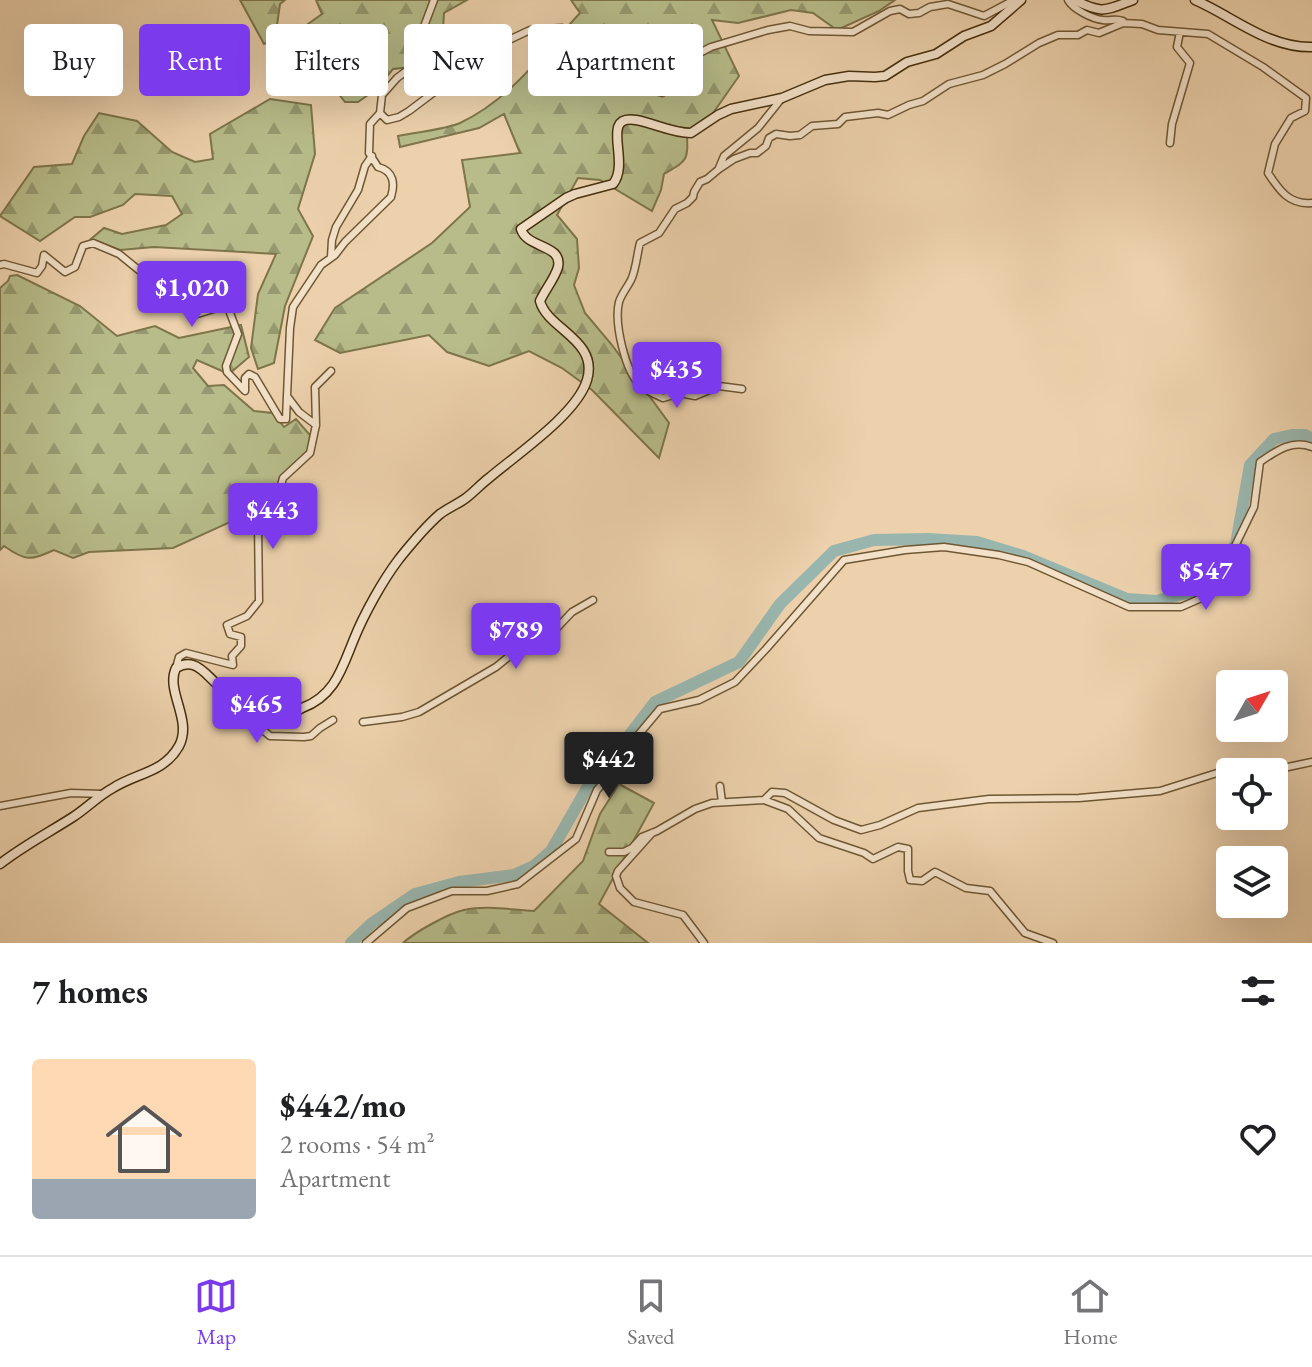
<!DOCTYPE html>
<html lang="en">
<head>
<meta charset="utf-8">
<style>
  :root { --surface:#fff; --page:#f6f6f6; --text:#202124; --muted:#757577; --line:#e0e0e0; --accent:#7c3aed }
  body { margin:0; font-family:"EB Garamond",serif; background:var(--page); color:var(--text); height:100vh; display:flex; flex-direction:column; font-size:30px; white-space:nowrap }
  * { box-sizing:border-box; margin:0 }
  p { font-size:26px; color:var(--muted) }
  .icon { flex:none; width:44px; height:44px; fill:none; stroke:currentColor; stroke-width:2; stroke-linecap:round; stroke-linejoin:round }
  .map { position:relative; height:943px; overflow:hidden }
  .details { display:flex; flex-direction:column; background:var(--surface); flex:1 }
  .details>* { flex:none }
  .top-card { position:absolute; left:24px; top:24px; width:800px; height:72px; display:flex; gap:16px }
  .needle { width:52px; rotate:51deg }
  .buttons { position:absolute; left:1216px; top:670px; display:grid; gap:16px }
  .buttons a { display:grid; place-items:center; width:72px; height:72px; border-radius:8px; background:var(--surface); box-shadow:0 8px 32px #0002; font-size:40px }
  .price { position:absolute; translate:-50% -68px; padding:0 18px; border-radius:8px; background:var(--accent); color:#fff; font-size:26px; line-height:52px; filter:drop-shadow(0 2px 4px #0008) }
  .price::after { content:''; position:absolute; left:50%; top:48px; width:24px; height:18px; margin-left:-12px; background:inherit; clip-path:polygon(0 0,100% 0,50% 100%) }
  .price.active { background:#222; color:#fff }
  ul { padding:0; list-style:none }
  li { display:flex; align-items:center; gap:24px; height:200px; padding:0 32px }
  li span { display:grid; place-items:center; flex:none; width:224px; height:160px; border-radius:8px; color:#555 }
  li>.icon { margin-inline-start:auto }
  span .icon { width:96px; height:96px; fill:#fffc; stroke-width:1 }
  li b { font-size:34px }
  h2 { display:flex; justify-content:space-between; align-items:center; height:96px; padding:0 32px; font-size:34px }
  .pill { padding:0 28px; border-radius:8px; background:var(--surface); box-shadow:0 8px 32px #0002; font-size:28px; line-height:72px }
  .pill.active { background:var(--accent); color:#fff }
  .menu { display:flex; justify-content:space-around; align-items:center; height:112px; border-top:2px solid var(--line); background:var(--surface); font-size:22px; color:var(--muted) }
  .menu a { display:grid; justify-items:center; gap:4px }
  .menu .active { color:var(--accent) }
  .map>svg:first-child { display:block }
  .forest { fill:url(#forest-firs); stroke:#7e754a; stroke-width:2 }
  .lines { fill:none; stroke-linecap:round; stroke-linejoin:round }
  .river { stroke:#99b6ae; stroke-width:12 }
  .street-casing { stroke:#6e5733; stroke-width:9 }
  .secondary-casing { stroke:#442e0b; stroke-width:11 }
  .street { stroke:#f3e1c9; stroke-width:6 }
  .secondary { stroke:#f3e1c9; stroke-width:8 }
</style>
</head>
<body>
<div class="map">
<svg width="1312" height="943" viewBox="0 0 1312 943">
  <defs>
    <pattern id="forest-firs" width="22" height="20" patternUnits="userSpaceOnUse" patternTransform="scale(2)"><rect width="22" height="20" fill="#b7bc8a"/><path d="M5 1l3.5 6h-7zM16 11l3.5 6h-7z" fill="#96996f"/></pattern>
  </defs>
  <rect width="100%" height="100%" fill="#ecd1ac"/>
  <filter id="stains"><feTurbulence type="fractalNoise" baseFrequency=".0025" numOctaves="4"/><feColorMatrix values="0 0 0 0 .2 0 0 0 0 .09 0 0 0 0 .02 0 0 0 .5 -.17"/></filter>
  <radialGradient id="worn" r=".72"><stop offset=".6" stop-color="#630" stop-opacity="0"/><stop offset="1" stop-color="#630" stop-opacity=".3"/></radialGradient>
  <path class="forest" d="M240,0h45l-5,4 -5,35 -11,5z
    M316,0h151l-23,13 -2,31 -21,22 -28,3 -15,19 -20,14h-13l-24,-31 -48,7 -3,-6 18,-13 -8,-15 42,-30z
    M571,0h324l-16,11 -42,19 -24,-17 -22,-3 -53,13 -26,-3 27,56 -28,40 -24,17c1,28 1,27 -23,41l-3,16 -9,21 -52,-31 -22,-2 -21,37 20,24 2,29 -5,17 11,28 27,32 57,78 -10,35 -67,-68 -30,-22 -33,-17 -40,15 -42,-14 -18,-17 -89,18 -25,-13 20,-32 97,-65 38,-36 -8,-47 58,-7 -16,-39 -25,14 -79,19 -2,-11c19,-4 45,-6 62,-13 51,-24 83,-70 120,-110z
    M270,99l41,6 4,49 -17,55 15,27 -28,70 -11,57 -16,6 -7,-21 7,-54 18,-40 -122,-7 -34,3 -29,-11 13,-11 18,6 44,-9 16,-11 -10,-18 -37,-2 -12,11 -33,12h-15l-35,24 -40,-25 34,-49 38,-3 12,-28 15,-23 38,8 35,31 23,10 18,-3 -3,-25z
    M17,275l63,31 37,30 38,-10 24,12 62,-13 8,32 -20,17 -32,-14 -4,8 15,18 16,-1 30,26 19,2 11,14 12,-8 20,23 -55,66 -88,40 -84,4 -16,6 -19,-8c-23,11 -29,11 -50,-4l-4,4v-262l8,-7 2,-5z
    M619,784l35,19 -55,101 49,39h-245c12,-11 46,-30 61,-33 23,-5 48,0 70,1l49,-50 17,-47z"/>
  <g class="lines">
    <path class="river" d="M351,943l20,-19 44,-30 44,-12 55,-7 20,-9 17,-15 39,-68 22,-25 43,-56 84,-40 41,-58 54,-53 40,-11 54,-1 49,3 46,14 104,43 29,2 50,-13 30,-44 14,-79 24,-26 18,-4h13l7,4"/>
    <defs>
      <path id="street" d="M434,0l-14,37 -6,25 -5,7 -12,9 -15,17 -2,18 7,7 12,-3 10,-6 85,-64 36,-17 32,-2c29,23 64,56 100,65l14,-22 16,-14 19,-10 57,-17 22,-4 19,5 44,1 37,-21 10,-2 9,5 10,-1 11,-6 18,-3 36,12 30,-16
        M1068,0c5,9 24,19 35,20 7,1 12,-2 20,1v2l19,1 16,6 50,4 55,33 43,31 -1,13 -14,7 -16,26 -7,29c11,17 21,32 44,30
        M1170,143l2,-19 18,-61 -13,-16 3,-15
        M719,168l5,-12 34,-28 24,-30
        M331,257l1,-17 4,-13 22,-37 7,-24 7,-10
        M0,265l4,-1 33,9 5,-7 2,-11 21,17 10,-5 8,-21 10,-3 26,11 75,61 33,-10 11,29 -12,32 1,6 18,19v-13l4,-4 6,3 25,42h6l1,-23
        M742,389l-23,-3 -24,10 -15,-3 -17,5c-7,-3 -16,-7 -22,-12 -16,-14 -27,-63 -22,-84 3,-9 8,-14 12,-22 5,-10 6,-26 9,-37l19,-10 16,-24 12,-6 6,-6 1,-5 6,-10 7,-3 12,-10 15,-10 16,-6h7l9,-7 3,-8 7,-4 14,2 10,-1 12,-9 26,-2 7,-7 33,-4 10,2 21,-10 14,-4 26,-17 34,-9 22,-11 34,-21 19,-8h20l9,-5 12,3 24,-10
        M316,425l-17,-13 -12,-16 3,-68 3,-21 28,-42 14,-10 10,-13 46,-45c4,-13 3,-26 -13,-30l-9,-14 1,-29 10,-11
        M176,668l3,-11 7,-4 47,12 -1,-9 9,-10v-9l-11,-3 -3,-9 20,-9 12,-15 -1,-79 20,-26 5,-18 27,-25 6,-28 -1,-38 16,-16
        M302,709c-11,9 -28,10 -42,14l-2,3 12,10 34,1 7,-1 9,-8 13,-8
        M363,722l39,-5 17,-5 77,-45 27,-22 14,-5 18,-10 17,-18 21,-12
        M1274,772l14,-5 24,-5
        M720,786l2,16
        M764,800l24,9 31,29 45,15 9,6 25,-12 10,2v22l2,9 12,1 13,-9 31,16 24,3 35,42 28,10
        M0,806l71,-13 32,1
        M652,833l-34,38 -2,5 4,12 14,14 49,13 21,28
        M609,852h15l8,-4 10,-11 15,-6 38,-22 17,-6 52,-3 8,-8 13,1 49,27 27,10 19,-5 38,-17 71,-9 90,-1 81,-7 57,-18 13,3
        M366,943l41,-35 45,-17h35l31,-7 58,-45 21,-49 15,-18 12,-20 36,-43 39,-9 36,-18 31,-33 78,-89 61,-10 39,-3 55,8 29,7 101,45h52l25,-11 10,-11 38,-78 6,-45c16,-11 32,-23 52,-15"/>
      <path id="secondary" d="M1074,0c29,14 30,11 59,0
        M1195,0c39,17 73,48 117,47
        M0,864c23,-18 48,-31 73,-47 14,-9 25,-21 40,-29 23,-15 51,-15 66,-42 14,-26 -14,-55 -3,-78 5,-3 11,-5 17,-3 11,3 19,17 29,23 19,13 57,28 80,20 33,-12 40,-40 52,-69 10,-25 29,-59 45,-80 12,-15 26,-32 41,-45 8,-6 18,-10 26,-16 8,-6 15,-14 23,-20 27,-23 88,-64 98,-98 12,-40 -40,-51 -47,-79 5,-11 15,-23 18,-34 5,-23 -31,-18 -37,-38l45,-31 9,-4 38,-10c18,-22 -14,-70 23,-64 18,3 36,13 55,13l27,-18 13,-6 51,-11 43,-18 24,-4 26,1 10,-1 22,-14 29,-8 28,-18 27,-10 30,-26"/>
    </defs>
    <use href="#street" class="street-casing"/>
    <use href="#secondary" class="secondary-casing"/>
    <use href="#street" class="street"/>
    <use href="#secondary" class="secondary"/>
  </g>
  <rect width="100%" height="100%" filter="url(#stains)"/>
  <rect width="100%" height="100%" fill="url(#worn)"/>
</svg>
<div class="buttons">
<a><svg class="needle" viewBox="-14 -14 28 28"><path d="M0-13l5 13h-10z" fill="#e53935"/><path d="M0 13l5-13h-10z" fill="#757577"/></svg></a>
<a><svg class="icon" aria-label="locate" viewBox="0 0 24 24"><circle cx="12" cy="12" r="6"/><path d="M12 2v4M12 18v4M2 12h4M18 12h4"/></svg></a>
<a><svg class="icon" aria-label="layers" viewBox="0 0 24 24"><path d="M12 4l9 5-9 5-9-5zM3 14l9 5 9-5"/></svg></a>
</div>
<b class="price" style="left:192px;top:329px">$1,020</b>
<b class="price" style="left:677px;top:410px">$435</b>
<b class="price" style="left:273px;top:551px">$443</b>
<b class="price" style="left:1206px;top:612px">$547</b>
<b class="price" style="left:516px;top:671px">$789</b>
<b class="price" style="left:257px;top:745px">$465</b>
<b class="price active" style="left:609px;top:800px">$442</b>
<div class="top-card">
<a class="pill">Buy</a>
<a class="pill active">Rent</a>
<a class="pill">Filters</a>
<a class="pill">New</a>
<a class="pill">Apartment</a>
</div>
</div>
<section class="details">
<h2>7 homes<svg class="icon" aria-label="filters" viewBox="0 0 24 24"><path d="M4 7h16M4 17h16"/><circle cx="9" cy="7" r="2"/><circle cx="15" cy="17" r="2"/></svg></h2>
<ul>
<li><span style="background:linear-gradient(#ffd9b3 75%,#9aa5b1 0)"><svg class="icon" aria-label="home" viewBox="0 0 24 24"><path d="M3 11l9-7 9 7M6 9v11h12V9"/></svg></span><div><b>$442/mo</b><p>2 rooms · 54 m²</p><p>Apartment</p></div><svg class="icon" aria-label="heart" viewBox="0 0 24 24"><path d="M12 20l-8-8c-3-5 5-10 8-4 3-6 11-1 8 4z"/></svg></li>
</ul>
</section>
<nav class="menu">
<a class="active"><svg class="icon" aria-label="map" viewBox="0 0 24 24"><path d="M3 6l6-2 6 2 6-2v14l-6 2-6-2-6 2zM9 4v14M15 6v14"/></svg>Map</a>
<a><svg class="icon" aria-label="saved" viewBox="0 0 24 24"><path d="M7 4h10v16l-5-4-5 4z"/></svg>Saved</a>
<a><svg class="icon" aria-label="home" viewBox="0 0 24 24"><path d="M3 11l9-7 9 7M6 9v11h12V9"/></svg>Home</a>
</nav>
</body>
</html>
